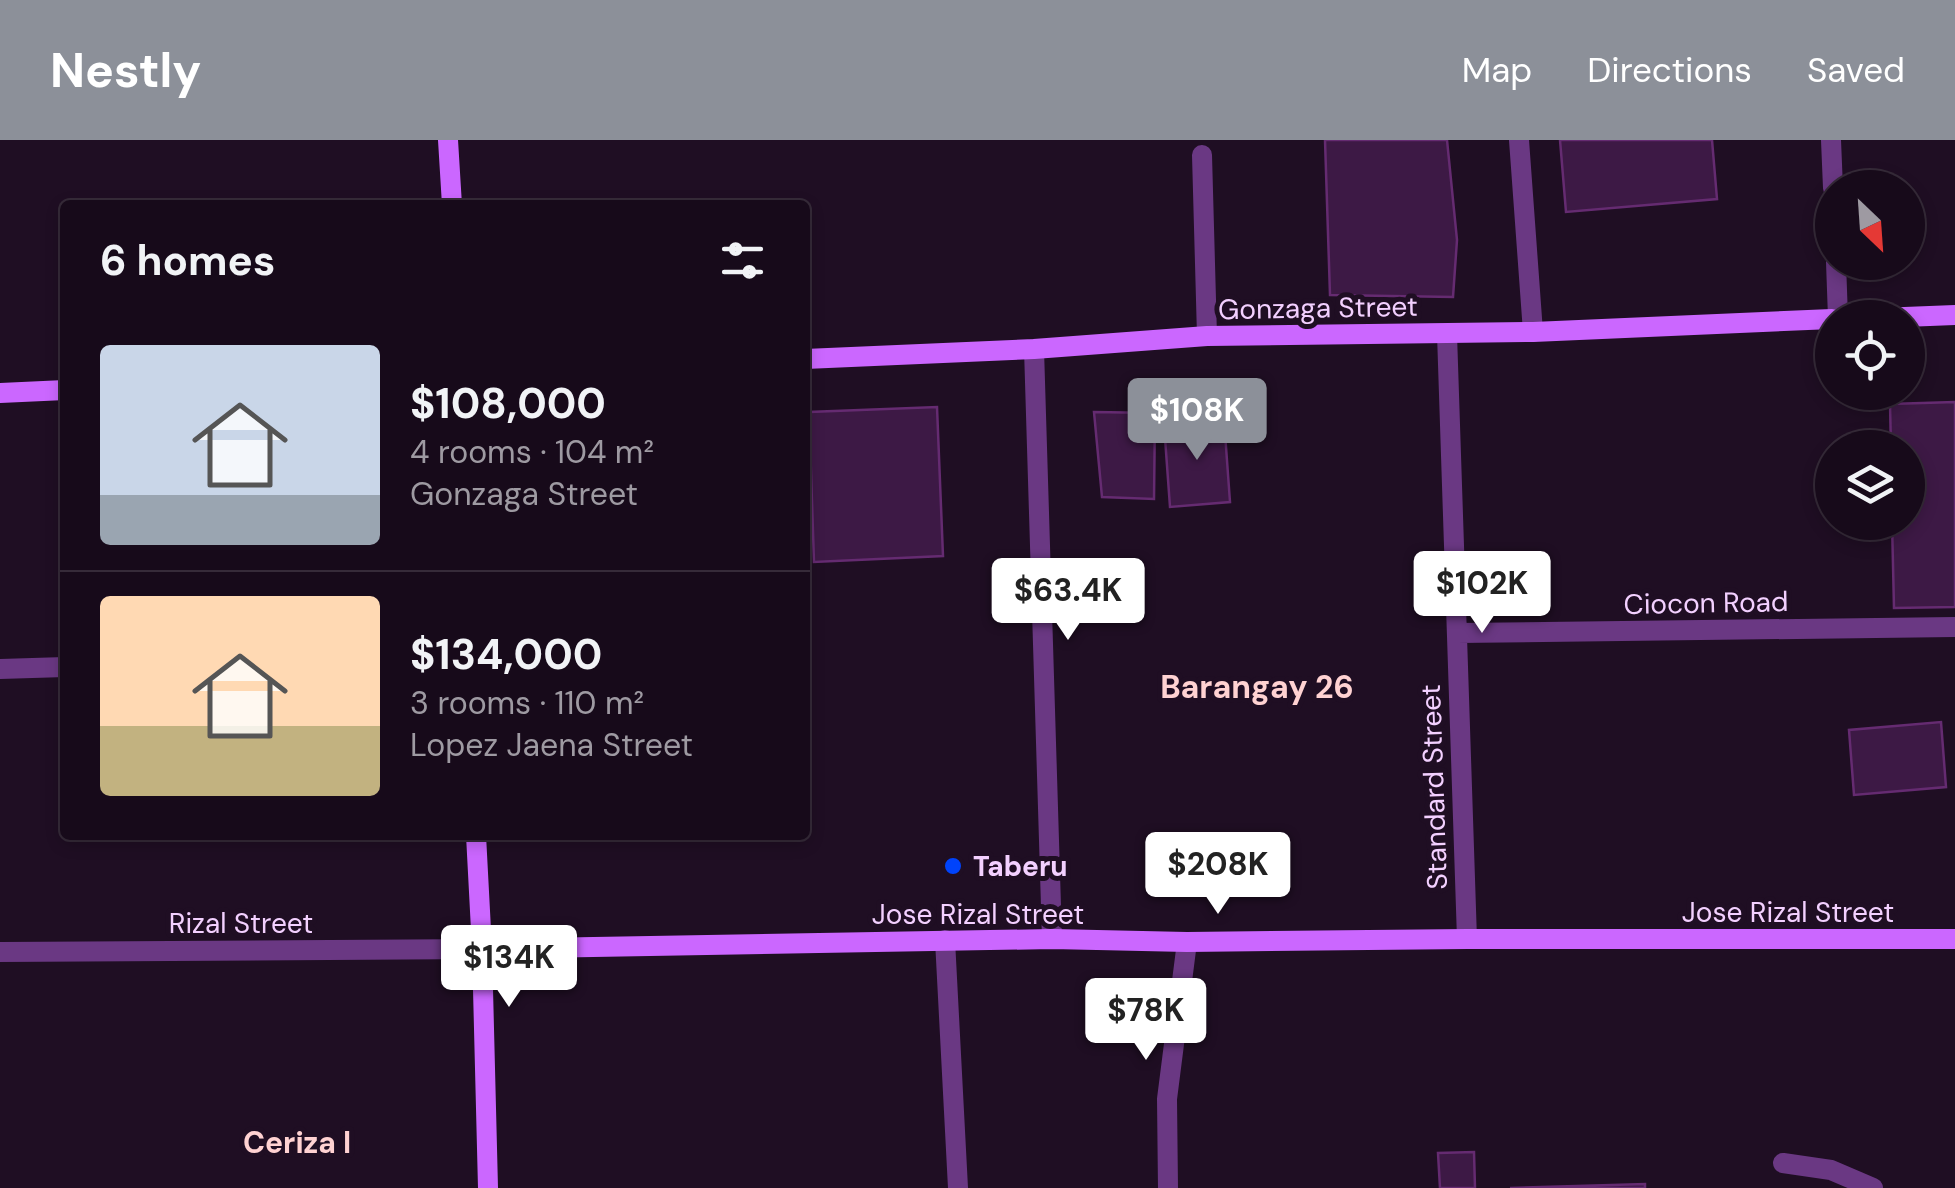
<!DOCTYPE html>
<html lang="en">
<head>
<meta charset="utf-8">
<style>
  :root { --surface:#170a1a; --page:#201323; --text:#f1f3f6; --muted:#9e9aa2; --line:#362b39; --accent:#8c9099 }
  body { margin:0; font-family:"DM Sans",sans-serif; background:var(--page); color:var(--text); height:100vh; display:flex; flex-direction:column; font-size:38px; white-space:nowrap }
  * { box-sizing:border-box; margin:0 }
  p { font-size:32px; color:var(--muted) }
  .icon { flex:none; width:55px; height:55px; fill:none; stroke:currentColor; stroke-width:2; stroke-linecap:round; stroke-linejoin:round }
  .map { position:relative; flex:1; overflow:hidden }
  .side { position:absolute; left:60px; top:60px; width:750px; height:640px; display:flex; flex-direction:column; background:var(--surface); border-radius:10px; box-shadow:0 5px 15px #0003,0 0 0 2px var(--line) }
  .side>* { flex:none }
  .needle { width:65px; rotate:155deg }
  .fabs { position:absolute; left:1815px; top:30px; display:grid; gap:20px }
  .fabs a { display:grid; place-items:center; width:110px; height:110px; border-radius:50%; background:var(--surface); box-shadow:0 5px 15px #0003,0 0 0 2px var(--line); font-size:50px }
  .price { position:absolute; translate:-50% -85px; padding:0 22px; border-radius:10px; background:#fff; color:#222; font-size:32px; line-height:65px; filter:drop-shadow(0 2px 5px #0008) }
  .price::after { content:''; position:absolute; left:50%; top:60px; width:30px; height:22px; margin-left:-15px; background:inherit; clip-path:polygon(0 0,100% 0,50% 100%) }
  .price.on { background:var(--accent); color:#fff }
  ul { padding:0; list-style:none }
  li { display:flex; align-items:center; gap:30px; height:250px; padding:0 40px }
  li+li { border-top:2px solid var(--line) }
  li span { display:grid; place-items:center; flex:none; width:280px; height:200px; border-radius:10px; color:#555 }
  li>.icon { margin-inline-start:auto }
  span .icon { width:120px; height:120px; fill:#fffc; stroke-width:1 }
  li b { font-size:42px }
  h2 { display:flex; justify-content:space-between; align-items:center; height:120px; padding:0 40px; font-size:42px }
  header { display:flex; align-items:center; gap:60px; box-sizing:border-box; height:140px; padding:0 50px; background:var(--accent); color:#fff }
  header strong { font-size:48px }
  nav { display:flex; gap:55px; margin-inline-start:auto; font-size:35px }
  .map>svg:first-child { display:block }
  .building { fill:#3d1945; stroke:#652b71; stroke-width:2.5 }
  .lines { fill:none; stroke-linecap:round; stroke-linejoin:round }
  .lane { stroke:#6a3883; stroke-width:20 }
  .street { stroke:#6a3883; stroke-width:20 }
  .secondary { stroke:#cb67ff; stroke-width:20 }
  .poi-dot { fill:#0043fb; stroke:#1f0e23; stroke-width:4 }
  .labels { text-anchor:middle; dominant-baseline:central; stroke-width:10; stroke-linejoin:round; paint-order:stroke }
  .street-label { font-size:28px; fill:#f3d0ff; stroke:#1f0e23 }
  .poi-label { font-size:28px; font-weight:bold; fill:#f3d0ff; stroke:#1f0e23; text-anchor:start }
  .neighbourhood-label { font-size:30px; font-weight:bold; fill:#ffd2d2; stroke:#1f0e23 }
  .quarter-label { font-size:32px; font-weight:bold; fill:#ffd2d2; stroke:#1f0e23 }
</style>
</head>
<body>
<header>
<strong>Nestly</strong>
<nav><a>Map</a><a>Directions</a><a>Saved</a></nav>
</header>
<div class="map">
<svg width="1955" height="1048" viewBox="0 0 1955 1048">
  <rect width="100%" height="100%" fill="#1f0e23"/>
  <path class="building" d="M1325,0h122l10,100 -4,57 -123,-2z
    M1560,0h152l5,59 -151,13z
    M1955,262v205l-61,1 -2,-86h16v-74h-17l-1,-44z
    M937,267l6,149 -129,6 -5,-150z
    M1094,272l61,1 -1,86 -52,-2z
    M1224,279l6,83 -60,5 -6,-83z
    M1941,582l5,65 -92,8 -5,-65z
    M1474,1012l1,36h-35l-2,-35z
    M1645,1044v4h-135z"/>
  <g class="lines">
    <path class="lane" d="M1519,0l14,192
      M1202,15l5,181
      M945,800l13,248"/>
    <path class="street" d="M1831,0l2,48
      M1836,122l2,56
      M1447,194l20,605
      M1034,209l18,590
      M1457,493l498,-6
      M0,529l65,-2
      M0,812l482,-3
      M1783,1023l48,7 42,18
      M1168,1048l-1,-89 20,-157"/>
    <path class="secondary" d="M448,0l4,65
      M1879,178l76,-3
      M805,219l229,-10 173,-13 326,-4 299,-13
      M0,253l65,-3
      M476,695l6,114 6,239
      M482,809l570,-10 135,3 280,-3h488"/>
  </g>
  <circle class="poi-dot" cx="953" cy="726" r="10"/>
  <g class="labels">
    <g class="street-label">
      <text transform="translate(1318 168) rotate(-1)">Gonzaga Street</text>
      <text transform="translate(1706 463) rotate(-1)">Ciocon Road</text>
      <text transform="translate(1434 647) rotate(-92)">Standard Street</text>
      <text x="1788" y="772">Jose Rizal Street</text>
      <text x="978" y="774">Jose Rizal Street</text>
      <text x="241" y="783">Rizal Street</text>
    </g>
    <g class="poi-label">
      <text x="973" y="726">Taberu</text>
    </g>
    <g class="neighbourhood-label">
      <text x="297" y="1002">Ceriza I</text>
    </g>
    <g class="quarter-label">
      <text x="1257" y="547">Barangay 26</text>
    </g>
  </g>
</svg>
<div class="fabs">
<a><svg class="needle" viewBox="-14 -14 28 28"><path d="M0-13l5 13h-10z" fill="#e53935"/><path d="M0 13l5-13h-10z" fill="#9e9aa2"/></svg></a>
<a><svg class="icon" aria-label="locate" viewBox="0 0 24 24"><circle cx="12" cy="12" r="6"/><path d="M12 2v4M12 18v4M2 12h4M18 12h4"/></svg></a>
<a><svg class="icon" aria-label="layers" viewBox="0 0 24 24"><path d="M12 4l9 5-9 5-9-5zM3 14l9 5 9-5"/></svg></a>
</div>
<b class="price on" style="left:1197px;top:323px">$108K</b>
<b class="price" style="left:1482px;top:496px">$102K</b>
<b class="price" style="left:1068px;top:503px">$63.4K</b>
<b class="price" style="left:1218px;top:777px">$208K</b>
<b class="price" style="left:509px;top:870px">$134K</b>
<b class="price" style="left:1146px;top:923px">$78K</b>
<section class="side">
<h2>6 homes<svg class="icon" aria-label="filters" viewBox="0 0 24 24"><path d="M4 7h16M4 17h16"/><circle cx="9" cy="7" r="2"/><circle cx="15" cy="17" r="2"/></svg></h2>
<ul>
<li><span style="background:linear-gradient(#c9d6e8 75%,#9aa5b1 0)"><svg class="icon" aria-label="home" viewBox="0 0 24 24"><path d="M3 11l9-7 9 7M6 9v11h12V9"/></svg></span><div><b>$108,000</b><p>4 rooms · 104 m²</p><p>Gonzaga Street</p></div></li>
<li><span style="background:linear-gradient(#ffd9b3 65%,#c2b280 0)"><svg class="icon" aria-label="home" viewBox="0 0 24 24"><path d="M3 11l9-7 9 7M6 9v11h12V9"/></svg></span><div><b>$134,000</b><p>3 rooms · 110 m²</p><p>Lopez Jaena Street</p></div></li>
</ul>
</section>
</div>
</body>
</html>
